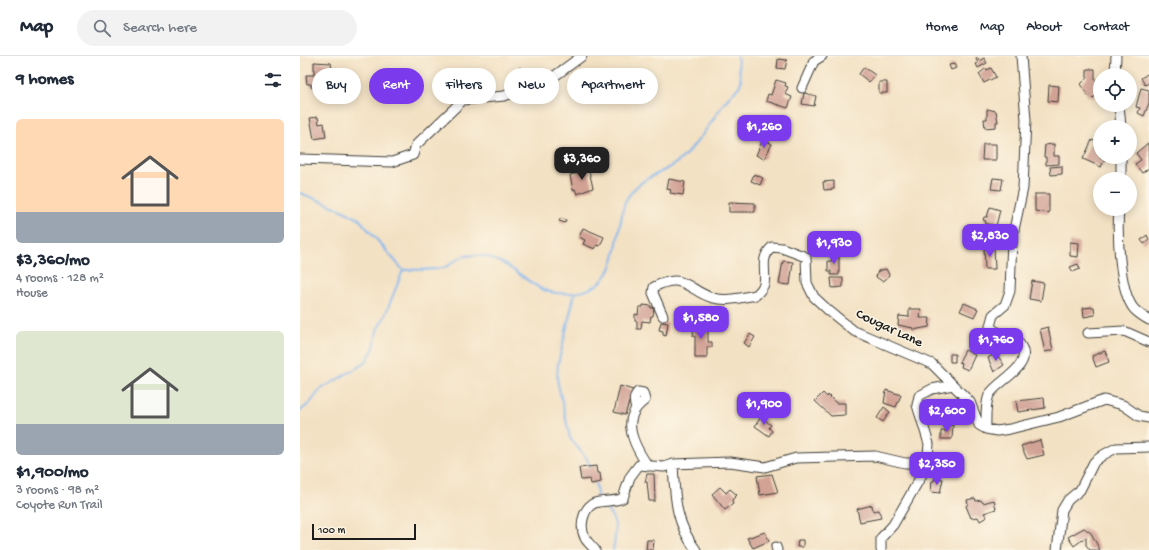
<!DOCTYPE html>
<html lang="en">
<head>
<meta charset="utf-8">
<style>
  :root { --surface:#fff; --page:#f2f2f3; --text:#1f2937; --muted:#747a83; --line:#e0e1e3; --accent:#7c3aed }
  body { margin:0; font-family:"Gochi Hand",sans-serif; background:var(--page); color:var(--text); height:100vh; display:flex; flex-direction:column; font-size:15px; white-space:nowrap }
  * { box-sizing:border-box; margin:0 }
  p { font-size:13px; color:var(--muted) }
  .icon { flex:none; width:22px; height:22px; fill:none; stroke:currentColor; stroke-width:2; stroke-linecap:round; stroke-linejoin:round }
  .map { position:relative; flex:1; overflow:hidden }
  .details { display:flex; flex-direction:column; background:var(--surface); width:300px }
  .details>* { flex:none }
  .top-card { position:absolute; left:12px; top:12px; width:380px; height:36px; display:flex; gap:8px }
  .buttons { position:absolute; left:793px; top:12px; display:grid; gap:8px }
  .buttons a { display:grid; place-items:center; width:44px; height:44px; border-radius:50%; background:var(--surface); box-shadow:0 2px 10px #0003; font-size:20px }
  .scale { position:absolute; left:12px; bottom:10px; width:104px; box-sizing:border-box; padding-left:4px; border:2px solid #1c1c1c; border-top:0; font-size:11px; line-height:14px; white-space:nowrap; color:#1c1c1c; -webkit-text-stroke:3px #fcf5e5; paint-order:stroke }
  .price { position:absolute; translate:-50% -34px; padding:0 9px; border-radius:8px; background:var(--accent); color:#fff; font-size:13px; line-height:26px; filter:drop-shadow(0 1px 2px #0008) }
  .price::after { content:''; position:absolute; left:50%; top:24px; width:12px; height:9px; margin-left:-6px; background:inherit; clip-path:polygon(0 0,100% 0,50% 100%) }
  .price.selected { background:#222; color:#fff }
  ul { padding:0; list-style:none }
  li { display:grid; align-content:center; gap:8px; height:212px; padding:0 16px }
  li span { display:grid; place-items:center; height:124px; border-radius:6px; color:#555 }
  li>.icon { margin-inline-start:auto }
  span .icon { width:72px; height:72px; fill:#fffc; stroke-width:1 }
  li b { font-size:17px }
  h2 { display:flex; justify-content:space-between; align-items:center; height:48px; padding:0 16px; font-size:17px }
  .pill { padding:0 14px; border-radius:18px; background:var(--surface); box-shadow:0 2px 10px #0003; font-size:14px; line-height:36px }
  .pill.selected { background:var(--accent); color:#fff }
  header { display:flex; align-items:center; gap:24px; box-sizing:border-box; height:56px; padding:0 20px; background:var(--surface); border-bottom:1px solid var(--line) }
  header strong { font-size:19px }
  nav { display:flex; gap:22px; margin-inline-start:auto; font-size:14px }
  .search { width:280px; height:36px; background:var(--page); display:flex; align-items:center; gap:10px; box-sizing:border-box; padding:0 14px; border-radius:22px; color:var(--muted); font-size:15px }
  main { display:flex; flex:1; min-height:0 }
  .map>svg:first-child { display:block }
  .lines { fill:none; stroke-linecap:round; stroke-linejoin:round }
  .stream { stroke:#80b6ef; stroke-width:2 }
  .building { fill:#d2a295 }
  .minor-casing { stroke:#3c3a35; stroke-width:11 }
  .minor { stroke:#fff; stroke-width:9 }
  .labels { text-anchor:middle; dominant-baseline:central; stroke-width:3; stroke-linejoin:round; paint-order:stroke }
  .street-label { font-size:14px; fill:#1c1c1c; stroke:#fcf5e5 }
</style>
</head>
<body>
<header>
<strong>Map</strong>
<div class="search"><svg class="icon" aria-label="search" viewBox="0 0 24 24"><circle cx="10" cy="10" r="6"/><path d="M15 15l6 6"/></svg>Search here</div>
<nav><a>Home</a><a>Map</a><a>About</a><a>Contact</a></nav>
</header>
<main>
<section class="details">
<h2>9 homes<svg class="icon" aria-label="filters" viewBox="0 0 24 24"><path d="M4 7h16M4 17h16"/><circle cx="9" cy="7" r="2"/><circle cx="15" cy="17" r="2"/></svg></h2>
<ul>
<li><span style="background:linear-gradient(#ffd9b3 75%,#9aa5b1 0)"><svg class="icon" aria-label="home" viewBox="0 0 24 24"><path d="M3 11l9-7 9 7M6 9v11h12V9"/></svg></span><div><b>$3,360/mo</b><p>4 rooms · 128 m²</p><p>House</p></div></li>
<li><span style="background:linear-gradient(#dfe7d0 75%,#9aa5b1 0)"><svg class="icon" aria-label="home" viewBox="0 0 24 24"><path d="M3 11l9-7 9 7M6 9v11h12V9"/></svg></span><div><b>$1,900/mo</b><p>3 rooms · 98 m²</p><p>Coyote Run Trail</p></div></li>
</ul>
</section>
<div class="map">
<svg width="849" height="494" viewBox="0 0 849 494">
  <rect width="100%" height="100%" fill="#fcf5e5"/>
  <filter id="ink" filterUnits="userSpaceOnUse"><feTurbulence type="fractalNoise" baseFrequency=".025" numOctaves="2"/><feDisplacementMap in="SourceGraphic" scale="8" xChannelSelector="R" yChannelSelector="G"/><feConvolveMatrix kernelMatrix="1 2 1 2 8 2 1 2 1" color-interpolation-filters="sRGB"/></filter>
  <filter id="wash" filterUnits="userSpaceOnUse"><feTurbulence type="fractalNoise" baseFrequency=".012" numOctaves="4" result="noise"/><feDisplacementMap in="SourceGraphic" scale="16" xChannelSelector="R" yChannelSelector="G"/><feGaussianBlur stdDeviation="0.9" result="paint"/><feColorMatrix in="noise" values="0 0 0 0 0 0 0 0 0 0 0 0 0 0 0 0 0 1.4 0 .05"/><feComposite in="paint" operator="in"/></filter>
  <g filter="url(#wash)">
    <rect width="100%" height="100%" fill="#f3e1c3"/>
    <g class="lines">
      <path class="stream" d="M0,137l38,15 21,11 44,51c12,-1 27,1 39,-2 5,-1 9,-4 13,-7 9,-7 18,-6 29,-5 4,0 9,4 14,5 31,14 36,36 75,32 44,-5 41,-40 48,-73 1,-6 2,-13 4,-18 15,-28 36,-25 56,-43 17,-16 29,-35 41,-53 5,-8 13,-14 18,-21l1,-4 -4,-25
        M275,237l-17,71 -1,15 13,59 17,21 4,10
        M0,355l10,-8 11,-14 44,-26 9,-15 3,-18 7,-12 19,-48
        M295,425l3,19
        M301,449c17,12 16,26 12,45"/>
    </g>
    <g id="blocks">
      <path class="building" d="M678,2l1,3 5,-3 3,5 -9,5 -2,-4 2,-1 -2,-4z
        M478,3l9,1 -2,9 -8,-1z
        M14,6l17,1 2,14 -1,7h-12v3l-3,2 -6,-2v-3h-4l-1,-9h8z
        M654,8l2,4 -5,2 -2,-5z
        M220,11l4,4 -8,10 -3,-4z
        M564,11l11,8 -6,7 -10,-8z
        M686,12l1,2 4,-2 5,9 -12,6 -5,-9z
        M787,13h8v11l4,5 -1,1 2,6 -7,6 -3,-3 -2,1 -7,-12 6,-6z
        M849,17v10l-4,2 -4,-7z
        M476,24l10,3 -1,3 3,1 -3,7 7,3 -4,11 -22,-7 2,-7 3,1z
        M579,26h8v11h-8z
        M749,29l10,1 -1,16 -10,-1z
        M841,32l8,2v13l-5,13 -6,-3 2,-5 -4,-1z
        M504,37l12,3 -2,10 -12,-2z
        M687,53l9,2 2,11h-2v5l-11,1 -1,-9h3z
        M18,61l1,7 5,-1 2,14 -12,2 -4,-21z
        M463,83l9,5 -8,15 -8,-4z
        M792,84l8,3v14l5,2 -4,8 -18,-8z
        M848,87l1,25 -7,5 -7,-9 6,-4 -5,-7z
        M683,88h13v16h-14z
        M754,88v12h5v8l-13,1v-8h-2l1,-12z
        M288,110l5,22 -16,6 -2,-5 -2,1 -3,-15 8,-2 -1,-3z
        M762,110v8l-11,1 -1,-8z
        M454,118l9,4 -3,7 -9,-4z
        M693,122l10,1 -2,11 -10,-1z
        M369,123l16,3 -2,13 -13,-2 1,-3 -4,-1z
        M534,125v8l-10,1 -1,-8z
        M735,138h14v19l-14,-2z
        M429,146l26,1v9h-26z
        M690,151l10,3 -4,16 -11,-3 1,-2 -3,-1 1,-3h3z
        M261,162l5,2 -1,3 -6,-2z
        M283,172l21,9 -4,9 -3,-1 -2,4 -12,-5 2,-4 -6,-3z
        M847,179l2,5 -5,4 -3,-4z
        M770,186l9,1 -1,14 -8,-1z
        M684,190h10l1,23h-10z
        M532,197h7v22h-8v-4h-3v-10h4z
        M483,205l10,1 -3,23 -11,-1z
        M778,208l2,5 -7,3 -3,-5z
        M586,213l3,6 -4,5 -3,1 -6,-4 2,-6z
        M531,222h12v9l-11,1z
        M732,225l12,2 -3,18 -12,-2z
        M664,247l14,6 -4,8 -14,-6z
        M343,249l8,1v2h3l-1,8h-2l-1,6 -8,-1 -1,8h-4v-8h-2v-7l3,1 1,-8h4z
        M794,251l1,8 -11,2 -1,-9z
        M609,253h12l-1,9h10l-1,9 -16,3v-2l-15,-3 1,-9 10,1z
        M361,266l7,1 -2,13 -3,-1v-4l-4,-1z
        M394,267h12l2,10v9h4v5h-5v11h-12v-22h-2z
        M748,271l5,23 -8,2 -5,-23z
        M450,278l5,3 -6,10 -5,-4z
        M665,294l10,5 -7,15 -7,-3 1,-4 -3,-1z
        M805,295l4,11 -13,5 -4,-11z
        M696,297l8,12 -10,7 -6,-14z
        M650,298h5v8h-5z
        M320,330l13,4 -8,25 -11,-3z
        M586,334l15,5 -5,12 -12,-4z
        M523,337l4,4 1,-2 8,8h9v12l-14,1 -16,-15z
        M744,342l1,10 -27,4 -2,-11z
        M584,351l6,5 -7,10 -6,-4z
        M461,361l10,8 -2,3 3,3 -3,5 -14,-10z
        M646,369h7l-1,14h-11v-8h5z
        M740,384l4,15 -17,4 -6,-13z
        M296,410l1,7h3l1,9 -10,2 -1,-5 -9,1 -2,-12z
        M347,418h7l1,27h-6l-2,-19h-2z
        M472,418l6,18 -18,3 -3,-19z
        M635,422l8,1 -3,14 -9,-1 1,-11h2z
        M420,431l6,6 4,-4 7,6 -5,5 1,4 -8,6 -13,-16z
        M675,442l1,3 5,-1 2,3 11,-3 2,9 -12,4 3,4 -7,4 -2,-4 -7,1 -5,-12 2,-2 -1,-4z
        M572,449l1,6 6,-1 2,8 -21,4 -3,-13z
        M784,472l7,5 9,17h-10l-4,-5v-8l-12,9 -6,-9z
        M465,476l4,9 -16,7 -6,-10z
        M347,484h7l-1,10h-7z
        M498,484h5v7h-6z"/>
    </g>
  </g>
  <g filter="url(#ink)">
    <use href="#blocks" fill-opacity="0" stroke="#3c3a35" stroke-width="1"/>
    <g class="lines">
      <defs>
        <path id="minor" d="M815,19l1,-19
          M502,32l12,-27 8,-5
          M819,49l2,22
          M0,103l92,3 21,-7 3,-10 47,-45 41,-4 41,-13 37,-27
          M821,123v-22
          M819,153c-2,23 0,82 15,100 4,4 10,8 15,11
          M363,260l-10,-23 1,-6c31,-16 34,4 59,11 15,4 29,-1 43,-3 3,-3 7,-7 8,-11 3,-14 -5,-25 8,-37l10,1 24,9 1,26 7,14 14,13 26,21 78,33 38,38 9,23 7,4 11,2 13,-2 49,-12 45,-17 19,5 16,11 10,2
          M788,277l36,-2 25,11
          M336,353c-2,-7 -3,-12 2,-17l5,1 2,7c-5,4 -10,8 -12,14 -8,16 6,39 15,52
          M686,373c0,-10 -1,-24 3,-34 8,-14 42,-27 33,-47 -6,-14 -26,-11 -32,-22l3,-11 12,-10 5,-14 2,-52 11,-51 3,-68 -5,-64
          M476,491l1,3
          M295,494c-3,-4 -8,-8 -10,-12 -6,-12 -2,-34 14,-36 9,-2 15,0 24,-4l7,-21 9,-12 25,2 9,-3
          M396,494c-21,-28 -21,-52 -23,-86l57,-2 35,5 31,-9 79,-2 30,7h21
          M581,494v-12l12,-13 34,-59 2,-22 -12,-39 2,-9 13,-7 21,-4
          M757,494l5,-40 6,-10 12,-10 14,-28 9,-7 13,-7 33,-1"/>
      </defs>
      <use href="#minor" class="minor-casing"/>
      <use href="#minor" class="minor"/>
    </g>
  </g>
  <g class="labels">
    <g class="street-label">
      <text transform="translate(589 273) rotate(25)">Cougar Lane</text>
    </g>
  </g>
</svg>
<div class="buttons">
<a><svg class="icon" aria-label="locate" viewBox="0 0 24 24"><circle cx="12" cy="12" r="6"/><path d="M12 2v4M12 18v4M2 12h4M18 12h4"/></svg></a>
<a>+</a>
<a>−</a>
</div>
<div class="scale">100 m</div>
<b class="price" style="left:464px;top:93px">$1,260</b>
<b class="price selected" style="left:282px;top:125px">$3,360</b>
<b class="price" style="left:690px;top:202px">$2,830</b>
<b class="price" style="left:534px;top:209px">$1,930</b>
<b class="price" style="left:401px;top:284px">$1,580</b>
<b class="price" style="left:696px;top:306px">$1,760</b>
<b class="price" style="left:464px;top:370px">$1,900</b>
<b class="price" style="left:647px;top:377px">$2,600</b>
<b class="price" style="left:637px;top:430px">$2,350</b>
<div class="top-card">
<a class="pill">Buy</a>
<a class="pill selected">Rent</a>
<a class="pill">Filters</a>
<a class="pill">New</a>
<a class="pill">Apartment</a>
</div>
</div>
</main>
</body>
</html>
